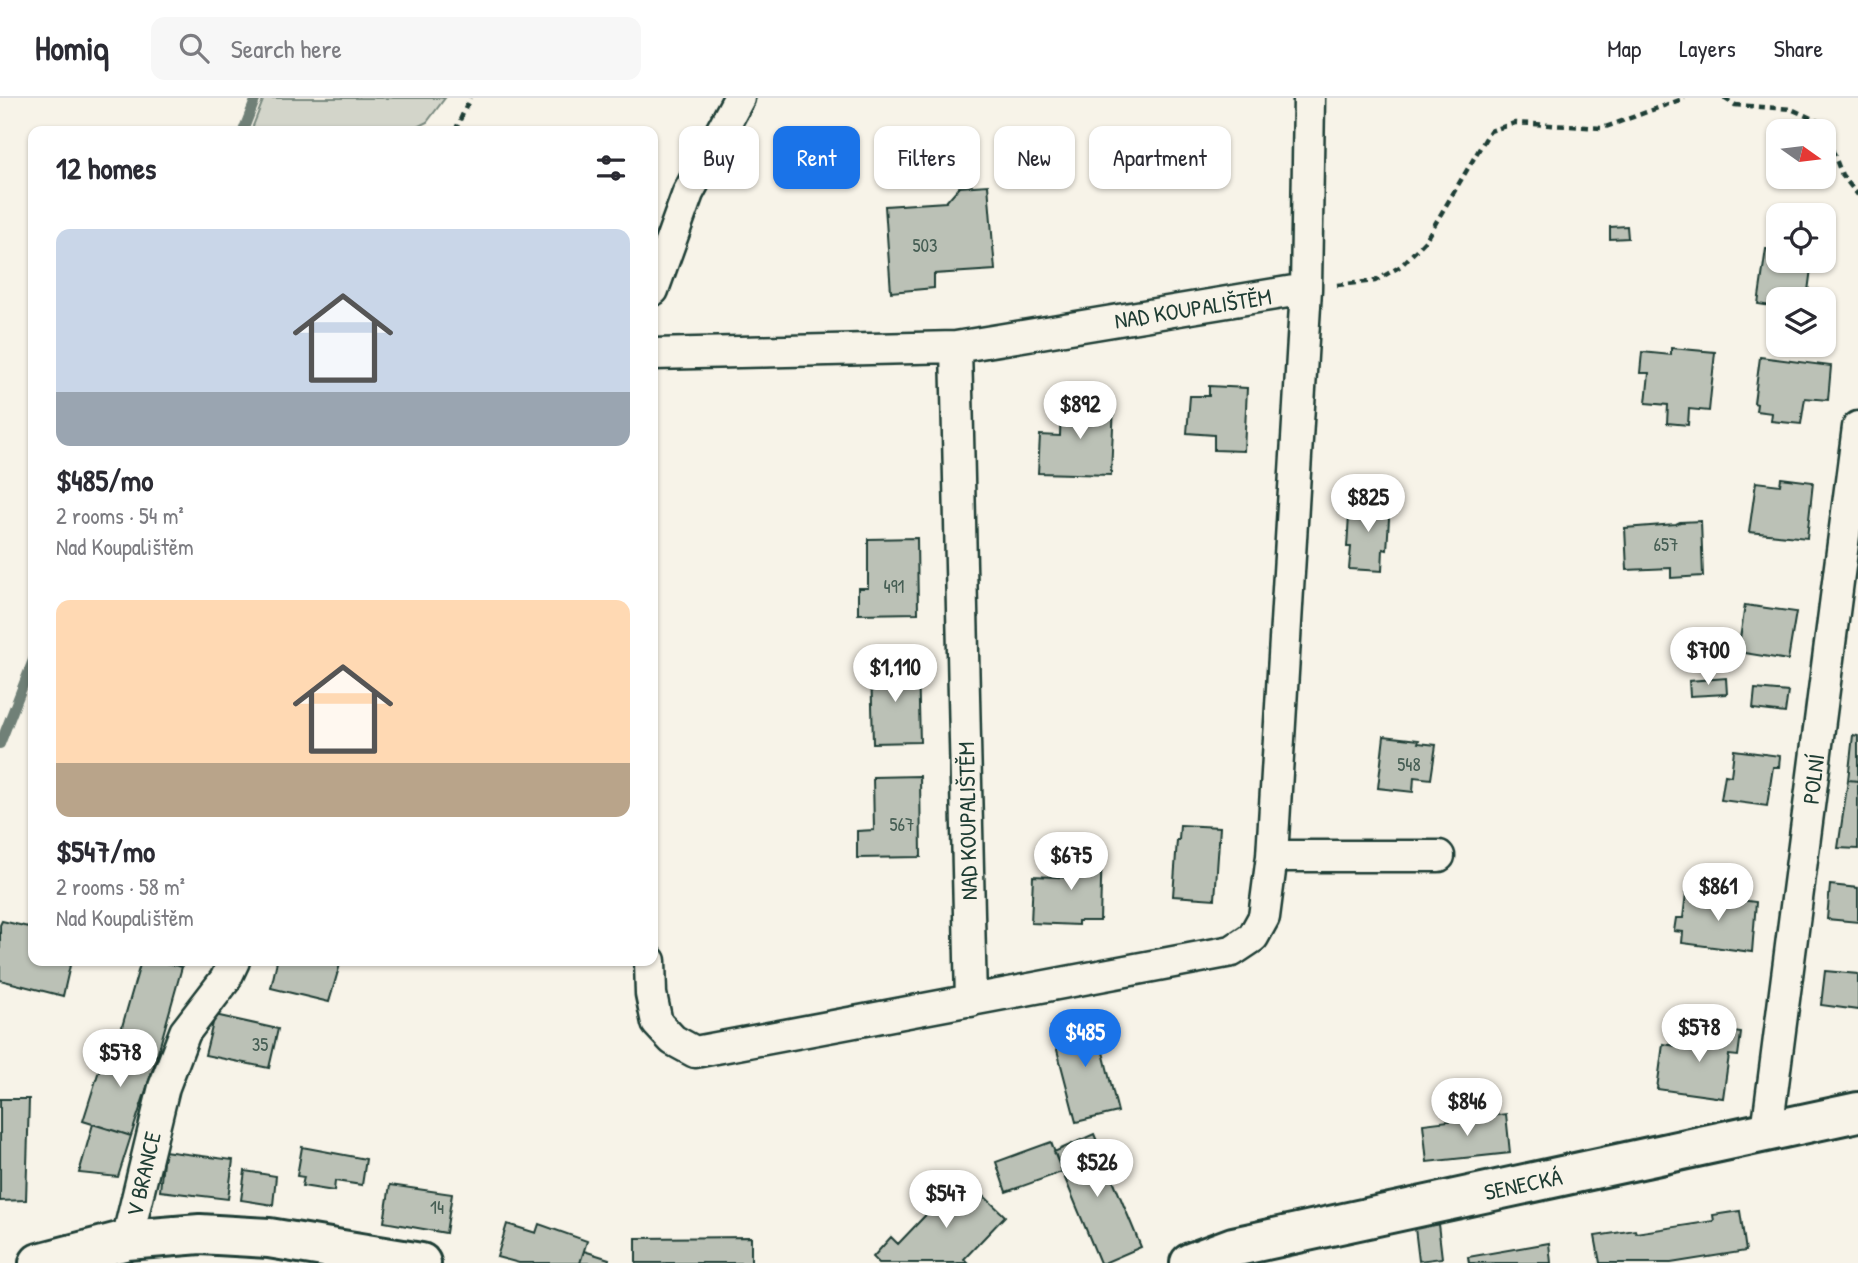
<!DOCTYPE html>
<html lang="en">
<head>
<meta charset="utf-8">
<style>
  :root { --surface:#fff; --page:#f7f7f7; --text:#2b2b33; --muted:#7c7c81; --line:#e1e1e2; --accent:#1a73e8 }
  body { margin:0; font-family:"Patrick Hand",sans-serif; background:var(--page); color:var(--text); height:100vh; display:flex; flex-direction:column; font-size:26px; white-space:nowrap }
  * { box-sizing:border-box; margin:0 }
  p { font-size:23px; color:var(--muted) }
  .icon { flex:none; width:38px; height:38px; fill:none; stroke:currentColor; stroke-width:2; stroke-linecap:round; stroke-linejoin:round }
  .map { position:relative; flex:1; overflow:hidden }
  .drawer { position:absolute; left:28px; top:28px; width:630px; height:840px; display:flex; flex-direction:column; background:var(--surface); border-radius:14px; box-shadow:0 2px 5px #0004 }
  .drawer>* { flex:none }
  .guide { position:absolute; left:679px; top:28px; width:665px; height:63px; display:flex; gap:14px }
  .needle { width:46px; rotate:104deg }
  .fabs { position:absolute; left:1766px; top:21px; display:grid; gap:14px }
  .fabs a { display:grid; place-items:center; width:70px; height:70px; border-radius:14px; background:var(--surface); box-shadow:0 2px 5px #0004; font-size:35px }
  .price { position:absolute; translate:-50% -60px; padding:0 16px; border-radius:24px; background:#fff; color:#222; font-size:23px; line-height:46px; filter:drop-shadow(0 2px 4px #0008) }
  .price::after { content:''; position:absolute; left:50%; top:42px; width:21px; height:16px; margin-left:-10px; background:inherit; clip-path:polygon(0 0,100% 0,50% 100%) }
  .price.on { background:var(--accent); color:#fff }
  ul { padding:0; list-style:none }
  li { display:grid; align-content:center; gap:14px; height:371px; padding:0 28px }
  li span { display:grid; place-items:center; height:217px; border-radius:14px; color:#555 }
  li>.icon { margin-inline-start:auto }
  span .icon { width:126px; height:126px; fill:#fffc; stroke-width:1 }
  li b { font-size:30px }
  h2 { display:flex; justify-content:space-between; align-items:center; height:84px; padding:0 28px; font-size:30px }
  .pill { padding:0 24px; border-radius:14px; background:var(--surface); box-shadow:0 2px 5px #0004; font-size:24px; line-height:63px }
  .pill.on { background:var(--accent); color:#fff }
  header { display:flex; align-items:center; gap:42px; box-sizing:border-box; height:98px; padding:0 35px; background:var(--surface); border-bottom:2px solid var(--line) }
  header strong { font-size:33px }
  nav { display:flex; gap:38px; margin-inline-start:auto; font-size:24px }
  .search { width:490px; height:63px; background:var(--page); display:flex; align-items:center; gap:18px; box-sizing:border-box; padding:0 24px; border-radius:14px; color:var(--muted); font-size:26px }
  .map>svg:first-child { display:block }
  .green { fill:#d3d5ca; stroke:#79897f; stroke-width:2 }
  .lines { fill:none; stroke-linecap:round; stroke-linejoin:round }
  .stream { stroke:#6f8077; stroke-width:10 }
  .building { fill:#bbc1b6; stroke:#1f3d34; stroke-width:2 }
  .street-casing { stroke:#1f3d34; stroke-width:35 }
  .secondary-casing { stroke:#1f3d34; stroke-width:44 }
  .path { stroke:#1f3d34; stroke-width:4.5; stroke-dasharray:7 5; stroke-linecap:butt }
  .street { stroke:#f7f3e8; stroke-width:30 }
  .secondary { stroke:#f7f3e8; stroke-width:38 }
  .labels { text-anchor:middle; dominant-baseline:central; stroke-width:5; stroke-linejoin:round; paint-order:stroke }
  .number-label { font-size:19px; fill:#465e54 }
  .street-label { font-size:23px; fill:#1f3d34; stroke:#f7f3e8 }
</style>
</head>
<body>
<header>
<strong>Homiq</strong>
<div class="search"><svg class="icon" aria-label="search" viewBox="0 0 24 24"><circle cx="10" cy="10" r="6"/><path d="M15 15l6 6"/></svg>Search here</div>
<nav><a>Map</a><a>Layers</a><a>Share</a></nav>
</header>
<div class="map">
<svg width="1858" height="1165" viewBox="0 0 1858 1165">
  <rect width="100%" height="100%" fill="#f7f3e8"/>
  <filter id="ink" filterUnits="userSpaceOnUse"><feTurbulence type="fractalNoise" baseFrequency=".0143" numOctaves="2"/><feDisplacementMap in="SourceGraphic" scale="14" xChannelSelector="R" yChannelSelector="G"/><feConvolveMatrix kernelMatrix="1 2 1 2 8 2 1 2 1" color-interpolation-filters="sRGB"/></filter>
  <g filter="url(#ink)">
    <path class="green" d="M264,0h181l-18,24 -18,9h-158z"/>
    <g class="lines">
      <path class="stream" d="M243,33l13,-33
        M0,646l33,-84"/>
    </g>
    <path class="building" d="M988,87l7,85 -61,4v14l-43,4 -6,-86 61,-4 13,-15z
      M1627,128l1,12 -18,1v-12z
      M1766,151l12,1v11h34l-5,38h-29v8l-20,-3z
      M1671,250l44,4 -6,59 -20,-2 -1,16 -21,-2 1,-18 -22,-2 3,-30h-9l2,-21 29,3z
      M1760,259l71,9 -3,34 -23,-2 -4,26 -30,-3 1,-8 -16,-2 1,-7 -3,-1z
      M1209,288l38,2 -3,63 -30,-1v-15l-27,-2 3,-37h19z
      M1061,304l53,1 -3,72 -73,-2 2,-38 20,1z
      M1781,380l32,4 -6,56 -58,-6 7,-50 24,3z
      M1350,402l40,3 -3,47 -4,-1 -1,22 -33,-2 2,-22h-4z
      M1701,423l2,55 -32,2v-10l-44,2 -2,-42 51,-4 4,-2z
      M917,440l1,75 -60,1v-26h10v-49z
      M1745,507l51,7 -8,48 -50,-8z
      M918,568l2,76 -47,1 -2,-76z
      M1726,580l1,16 -37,2 -1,-15z
      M1755,591l33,3 -3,21 -32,-4z
      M1853,637l5,1v45l-10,-1z
      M1384,638l35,4 -1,3 18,2 -5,34 -17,-2 -1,15 -35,-4z
      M1734,652l46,6 -1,11h-6l-6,39 -46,-6 4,-25 6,1z
      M920,678l1,81 -64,1v-27l17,-1 -1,-53z
      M1848,682l10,1v68l-20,-1z
      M1180,727l40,2 -5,72 -42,-3 4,-56h2z
      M1079,745l23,1 -2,77h-22v4l-47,-2 2,-47 45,2z
      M1830,787l28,3v34l-31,-3z
      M1686,795l70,9 -4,50 -70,-9 1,-11 -9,-1 2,-13h7z
      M2,823l31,7v33h38l-8,35 -63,-16v-55z
      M141,863h18l23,6 -25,89 -40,-12z
      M277,863h64l-12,41 -58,-14z
      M1825,873l33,3v36l-37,-5z
      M215,917l63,14 -9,39 -64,-13z
      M1094,918l24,96 -42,10 -25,-95z
      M1708,930l33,5 -3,23 -9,-1 -6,43 -66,-9 6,-45 21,3 1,-8 22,3z
      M108,944l49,14 -26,80 -48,-15z
      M0,1001h29l-3,101 -26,1z
      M1506,1016l4,39 -83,9 -4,-38z
      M93,1026l38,12 -13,41 -39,-4z
      M1094,1036l47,113 -37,16h-4l-46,-111z
      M1051,1044l11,30 -56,20 -10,-30z
      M302,1049l64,12 -4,26 -27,-4 -1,10 -32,-5 2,-9 -7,-1z
      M164,1053l69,9 -5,39 -68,-8z
      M245,1073l31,5 -3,29 -32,-5z
      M963,1078l42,40 -41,43 4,4h-89l-6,-6 18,-20 7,7z
      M390,1087l62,9 -6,39 -62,-11z
      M1740,1113l6,40 -75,12h-71l-5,-27 40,-6 1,3 78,-12 -1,-6z
      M507,1126l29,9 3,-9 48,17 -7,22h-61l-22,-6z
      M1438,1126l4,34 -23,3 -4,-33z
      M751,1139v26h-115v-25z
      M1549,1145l2,20h-82l-1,-6z
      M584,1153l25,8 -1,4h-28z"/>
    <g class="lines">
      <defs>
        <path id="street" d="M653,192l35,-97 51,-95
          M956,249l15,654
          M653,256l303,-7 350,-58 3,-191
          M1272,758h167
          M650,863l1,33 6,29 16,17 22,12 537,-101 21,-14 11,-20 8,-61 34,-567
          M1767,1033l91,-704
          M127,1142l37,-153 21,-55 40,-52 9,-19"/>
        <path id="secondary" d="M39,1165l88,-23 73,-6 69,4 152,25
          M1190,1165l43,-16 625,-135"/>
      </defs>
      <use href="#street" class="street-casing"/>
      <use href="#secondary" class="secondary-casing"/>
      <path class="path" d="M1724,0l11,7 56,4 31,14 20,52 16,20
        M455,33l15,-33
        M1337,187l38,-4 26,-15 24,-25 65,-110 25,-8 88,5 82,-30"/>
      <use href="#street" class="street"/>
      <use href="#secondary" class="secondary"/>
    </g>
  </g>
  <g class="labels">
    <g class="number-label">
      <text x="925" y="147">503</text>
      <text x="1666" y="446">657</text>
      <text x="894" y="488">491</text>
      <text x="1409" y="666">548</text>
      <text x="902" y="726">567</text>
      <text x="260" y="946">35</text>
      <text x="437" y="1109">14</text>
    </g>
    <g class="street-label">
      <text transform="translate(1193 210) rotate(-9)">NAD KOUPALIŠTĚM</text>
      <text transform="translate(1813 681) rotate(-83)">POLNÍ</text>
      <text transform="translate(967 723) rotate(-91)">NAD KOUPALIŠTĚM</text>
      <text transform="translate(143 1076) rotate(-77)">V BRANCE</text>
      <text transform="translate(1523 1086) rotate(-12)">SENECKÁ</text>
    </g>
  </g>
</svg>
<div class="fabs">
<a><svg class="needle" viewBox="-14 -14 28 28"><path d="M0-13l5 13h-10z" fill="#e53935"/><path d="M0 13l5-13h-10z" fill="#7c7c81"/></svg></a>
<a><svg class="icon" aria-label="locate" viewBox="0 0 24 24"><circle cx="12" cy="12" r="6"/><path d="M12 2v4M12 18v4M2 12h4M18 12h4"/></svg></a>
<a><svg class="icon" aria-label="layers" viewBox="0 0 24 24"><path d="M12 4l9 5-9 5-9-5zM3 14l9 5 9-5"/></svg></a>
</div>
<b class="price" style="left:1080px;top:343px">$892</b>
<b class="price" style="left:1368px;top:436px">$825</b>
<b class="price" style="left:1708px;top:589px">$700</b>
<b class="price" style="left:895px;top:606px">$1,110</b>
<b class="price" style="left:1071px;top:794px">$675</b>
<b class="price" style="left:1718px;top:825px">$861</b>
<b class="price" style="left:1699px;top:966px">$578</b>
<b class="price on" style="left:1085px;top:971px">$485</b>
<b class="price" style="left:120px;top:991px">$578</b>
<b class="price" style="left:1467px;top:1040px">$846</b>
<b class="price" style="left:1097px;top:1101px">$526</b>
<b class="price" style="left:946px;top:1132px">$547</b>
<div class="guide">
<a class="pill">Buy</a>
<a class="pill on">Rent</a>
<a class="pill">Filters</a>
<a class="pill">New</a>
<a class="pill">Apartment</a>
</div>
<section class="drawer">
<h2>12 homes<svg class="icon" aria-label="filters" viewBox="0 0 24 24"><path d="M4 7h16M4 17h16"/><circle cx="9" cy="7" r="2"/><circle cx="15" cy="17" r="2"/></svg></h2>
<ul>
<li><span style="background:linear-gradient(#c9d6e8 75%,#9aa5b1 0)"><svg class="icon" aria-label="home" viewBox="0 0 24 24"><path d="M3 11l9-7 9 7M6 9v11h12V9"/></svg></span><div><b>$485/mo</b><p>2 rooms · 54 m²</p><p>Nad Koupalištěm</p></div></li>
<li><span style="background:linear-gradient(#ffd9b3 75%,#b9a48a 0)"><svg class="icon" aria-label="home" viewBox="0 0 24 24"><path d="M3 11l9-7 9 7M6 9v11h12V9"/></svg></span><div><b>$547/mo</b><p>2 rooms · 58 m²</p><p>Nad Koupalištěm</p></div></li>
</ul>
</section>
</div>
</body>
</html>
